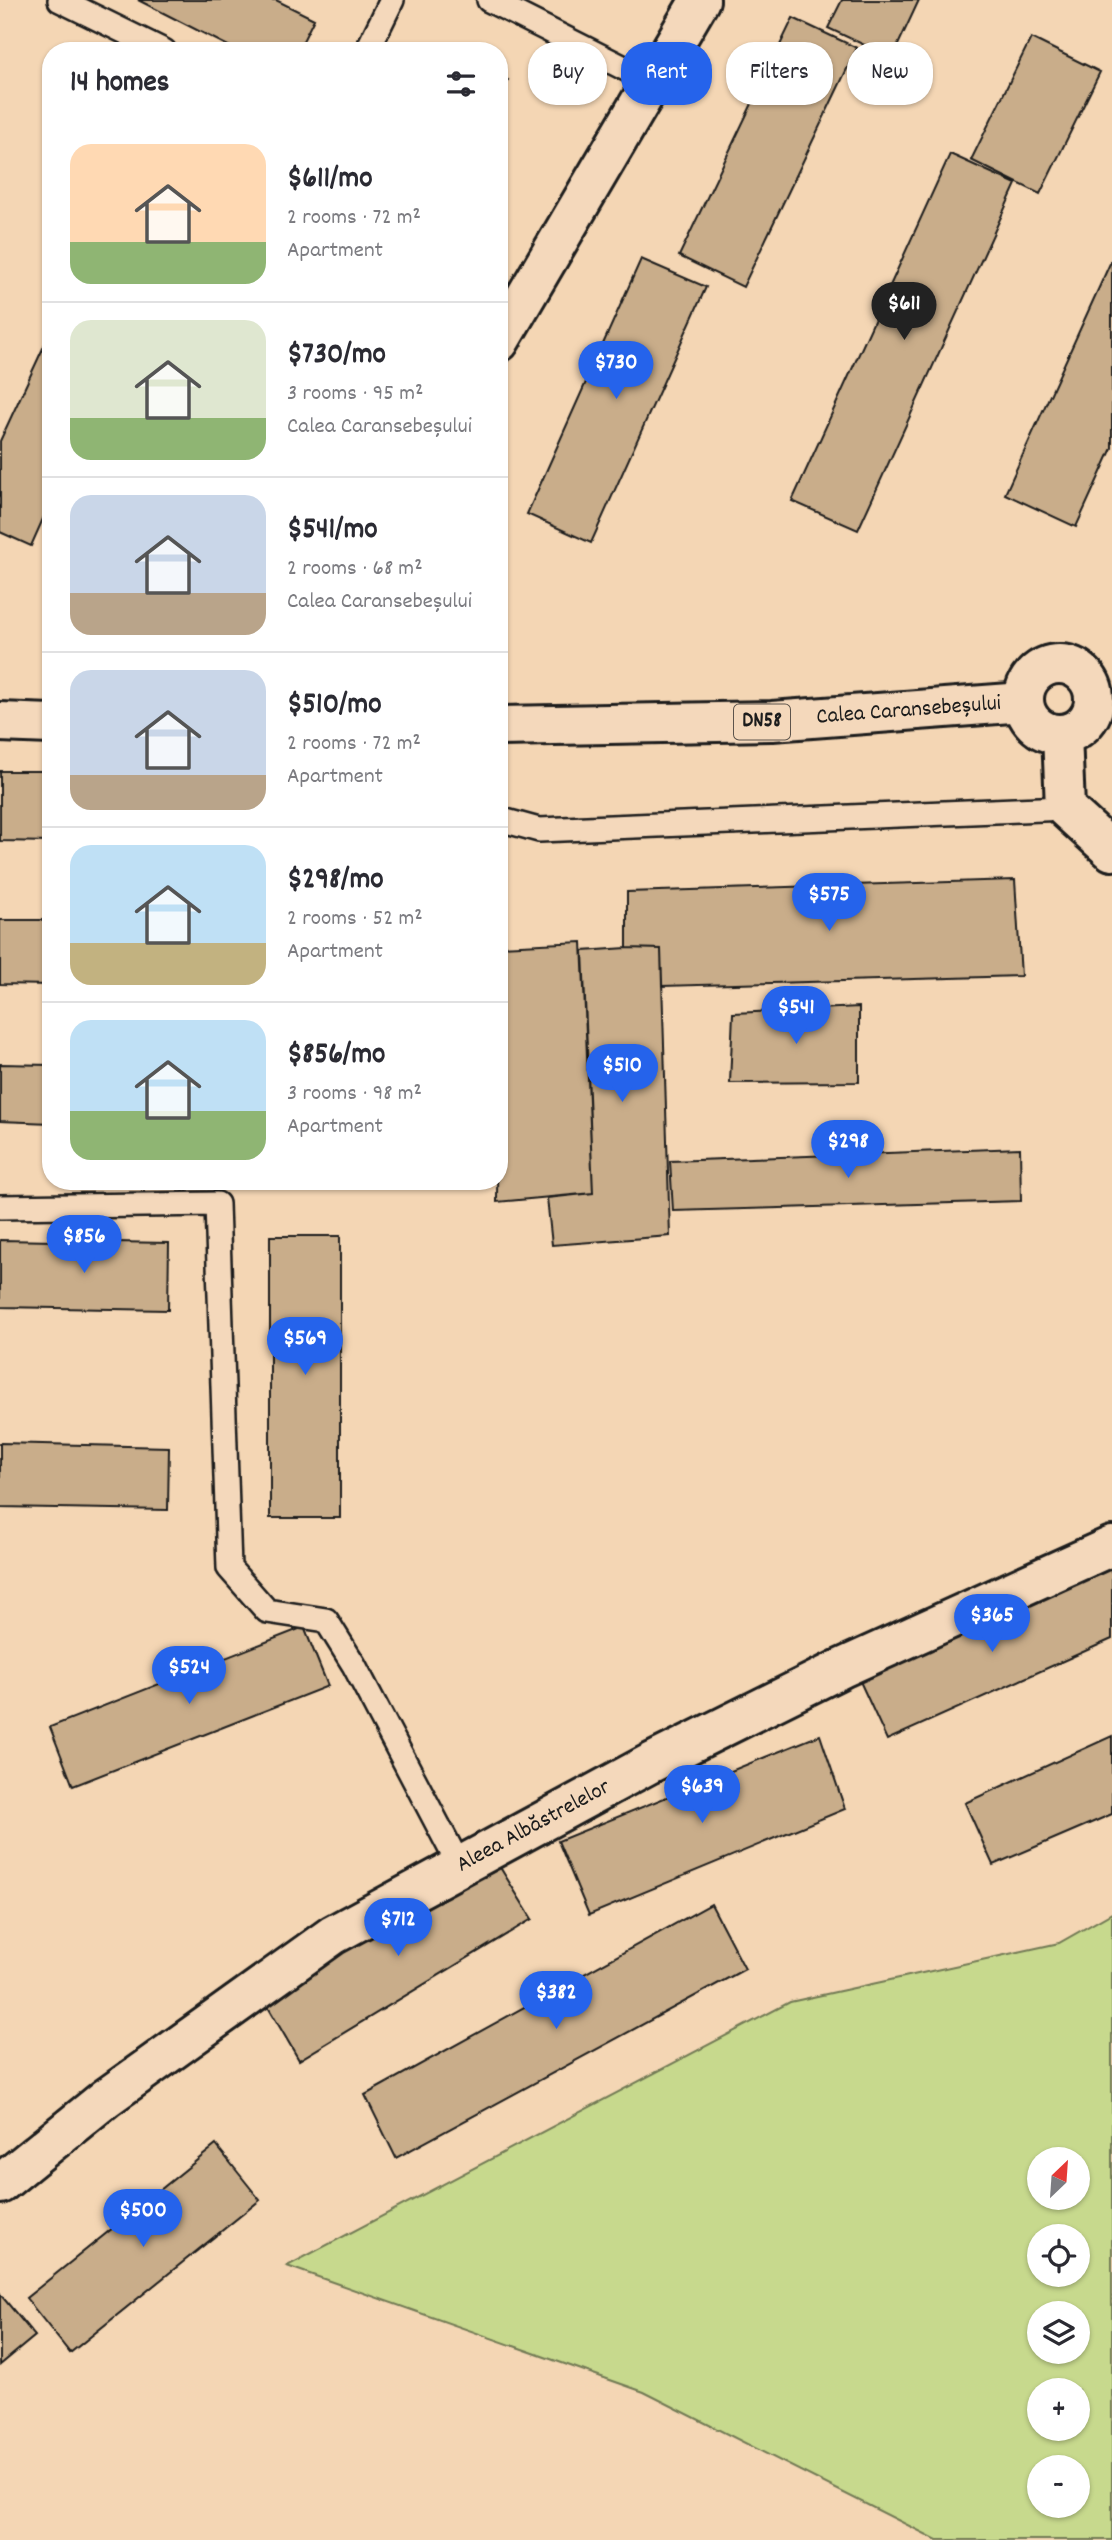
<!DOCTYPE html>
<html lang="en">
<head>
<meta charset="utf-8">
<style>
  :root { --surface:#fff; --page:#f7f7f7; --text:#2b2b33; --muted:#7c7c81; --line:#e1e1e2; --accent:#2563eb }
  body { margin:0; font-family:Dekko,sans-serif; background:var(--page); color:var(--text); height:100vh; display:flex; flex-direction:column; font-size:26px; white-space:nowrap }
  * { box-sizing:border-box; margin:0 }
  p { font-size:23px; color:var(--muted) }
  .icon { flex:none; width:38px; height:38px; fill:none; stroke:currentColor; stroke-width:2; stroke-linecap:round; stroke-linejoin:round }
  .map { position:relative; flex:1; overflow:hidden }
  .details { position:absolute; left:42px; top:42px; width:466px; height:1148px; display:flex; flex-direction:column; background:var(--surface); border-radius:28px; box-shadow:0 2px 5px #0004 }
  .details>* { flex:none }
  .top-card { position:absolute; left:528px; top:42px; width:478px; height:63px; display:flex; gap:14px }
  .needle { width:46px; rotate:25deg }
  .buttons { position:absolute; left:1027px; top:2147px; display:grid; gap:14px }
  .buttons a { display:grid; place-items:center; width:63px; height:63px; border-radius:50%; background:var(--surface); box-shadow:0 2px 5px #0004; font-size:35px }
  .price { position:absolute; translate:-50% -60px; padding:0 16px; border-radius:24px; background:var(--accent); color:#fff; font-size:23px; line-height:46px; filter:drop-shadow(0 2px 4px #0008) }
  .price::after { content:''; position:absolute; left:50%; top:42px; width:21px; height:16px; margin-left:-10px; background:inherit; clip-path:polygon(0 0,100% 0,50% 100%) }
  .price.current { background:#222; color:#fff }
  ul { padding:0; list-style:none }
  li { display:flex; align-items:center; gap:21px; height:175px; padding:0 28px }
  li+li { border-top:2px solid var(--line) }
  li span { display:grid; place-items:center; flex:none; width:196px; height:140px; border-radius:21px; color:#555 }
  li>.icon { margin-inline-start:auto }
  span .icon { width:84px; height:84px; fill:#fffc; stroke-width:1 }
  li b { font-size:30px }
  h2 { display:flex; justify-content:space-between; align-items:center; height:84px; padding:0 28px; font-size:30px }
  .tag { padding:0 24px; border-radius:28px; background:var(--surface); box-shadow:0 2px 5px #0004; font-size:24px; line-height:63px }
  .tag.current { background:var(--accent); color:#fff }
  .map>svg:first-child { display:block }
  .green { fill:#c7d98d; stroke:#727a54; stroke-width:2; fill-rule:evenodd }
  .building { fill:#c9ad8a; stroke:#1c1c1c; stroke-width:2 }
  .lines { fill:none; stroke-linecap:round; stroke-linejoin:round }
  .lane-casing { stroke:#1c1c1c; stroke-width:28 }
  .street-casing { stroke:#1c1c1c; stroke-width:44 }
  .primary-casing { stroke:#1c1c1c; stroke-width:44 }
  .lane { stroke:#f4d8bb; stroke-width:23 }
  .street { stroke:#f4d8bb; stroke-width:38 }
  .primary { stroke:#f4d8bb; stroke-width:38 }
  .labels { text-anchor:middle; dominant-baseline:central; stroke-width:5; stroke-linejoin:round; paint-order:stroke }
  .shield { fill:#f4d8bb; stroke:#5d544c; stroke-width:2 }
  .shield-label { font-size:21px; font-weight:bold; fill:#1c1c1c }
  .street-label { font-size:23px; fill:#1c1c1c; stroke:#f4d8bb }
</style>
</head>
<body>
<div class="map">
<svg width="1112" height="2540" viewBox="0 0 1112 2540">
  <rect width="100%" height="100%" fill="#f4d6b4"/>
  <filter id="ink" filterUnits="userSpaceOnUse"><feTurbulence type="fractalNoise" baseFrequency=".0143" numOctaves="2"/><feDisplacementMap in="SourceGraphic" scale="14" xChannelSelector="R" yChannelSelector="G"/><feConvolveMatrix kernelMatrix="1 2 1 2 8 2 1 2 1" color-interpolation-filters="sRGB"/></filter>
  <g filter="url(#ink)">
    <path class="green" d="M1112,1913v627h-175l-293,-148 -357,-126 503,-264 269,-59zM1040,2160h38v38h-38zM1040,2236h38v39h-38zM1040,2314h38v38h-38zM1040,2390h38v39h-38zM1040,2468h38v38h-38z"/>
    <path class="building" d="M138,0h138l38,19 -16,32h-60z
      M842,0h77l-27,58 -64,-30z
      M793,18l64,30 -114,239 -64,-31z
      M1031,38l69,34 -60,122 -69,-34z
      M499,76l9,4 -9,20z
      M950,154l66,30 -158,346 -66,-29z
      M641,259l65,28 -115,256 -64,-29z
      M1112,259v189l-36,79 -71,-33z
      M51,331v170l-20,45 -31,-14v-91z
      M0,771h51v71l-51,-1z
      M1015,880l6,96 -359,10 -1,-37 -34,-1v-56z
      M0,920h51v65l-51,-1z
      M582,942l11,251 -96,9 2,-256z
      M627,948l34,1 9,287 -118,9 -5,-47 46,-5 -10,-242z
      M859,1007v75l-129,1 3,-70z
      M0,1064l51,1v58l-51,-2z
      M1020,1148l1,53 -348,10 -3,-50z
      M270,1236h70v282h-70z
      M0,1240l169,3 -1,67 -168,-3z
      M0,1443l169,4 -1,63 -168,-3z
      M1108,1564l4,9v66l-225,101 -29,-63z
      M304,1627l24,59 -255,100 -23,-59z
      M820,1735l25,74 -256,106 -31,-74z
      M1112,1736v78l-119,51 -28,-62z
      M493,1856l39,63 -233,141 -35,-60z
      M711,1904l34,65 -349,189 -31,-63z
      M216,2145l44,55 -190,153 -44,-55z
      M0,2294l35,42 -35,29z"/>
    <g class="lines">
      <defs>
        <path id="lane" d="M60,0l104,51
          M489,0l161,81
          M367,51l25,-51
          M499,819l40,11 526,-22
          M0,1207l217,-3 12,364 38,43 59,9 28,45 105,200"/>
        <g id="street">
          <path d="M499,342l201,-342"/>
          <path d="M1062,734l3,74 47,43"/>
          <path id="s1" d="M0,2184l106,-86 227,-163 316,-171 193,-96 270,-122"/>
        </g>
        <g id="primary">
          <circle cx="1059" cy="699" r="35"/>
          <path d="M0,722l51,2"/>
          <path id="s2" d="M499,726l273,-5 252,-19"/>
        </g>
      </defs>
      <use href="#lane" class="lane-casing"/>
      <use href="#street" class="street-casing"/>
      <use href="#primary" class="primary-casing"/>
      <use href="#lane" class="lane"/>
      <use href="#street" class="street"/>
      <use href="#primary" class="primary"/>
    </g>
  </g>
  <g class="labels">
    <rect class="shield" x="734" y="704.5" width="56" height="35" rx="5"/>
    <g class="shield-label">
      <text x="762" y="722">DN58</text>
    </g>
    <g class="street-label">
      <text stroke="none"><textPath href="#s2" startOffset="410">Calea Caransebeșului</textPath></text>
      <text stroke="none"><textPath href="#s1" startOffset="644">Aleea Albăstrelelor</textPath></text>
    </g>
  </g>
</svg>
<div class="buttons">
<a><svg class="needle" viewBox="-14 -14 28 28"><path d="M0-13l5 13h-10z" fill="#e53935"/><path d="M0 13l5-13h-10z" fill="#7c7c81"/></svg></a>
<a><svg class="icon" aria-label="locate" viewBox="0 0 24 24"><circle cx="12" cy="12" r="6"/><path d="M12 2v4M12 18v4M2 12h4M18 12h4"/></svg></a>
<a><svg class="icon" aria-label="layers" viewBox="0 0 24 24"><path d="M12 4l9 5-9 5-9-5zM3 14l9 5 9-5"/></svg></a>
<a>+</a>
<a>−</a>
</div>
<b class="price current" style="left:904px;top:342px">$611</b>
<b class="price" style="left:616px;top:401px">$730</b>
<b class="price" style="left:829px;top:933px">$575</b>
<b class="price" style="left:796px;top:1046px">$541</b>
<b class="price" style="left:622px;top:1104px">$510</b>
<b class="price" style="left:848px;top:1180px">$298</b>
<b class="price" style="left:84px;top:1275px">$856</b>
<b class="price" style="left:305px;top:1377px">$569</b>
<b class="price" style="left:992px;top:1654px">$365</b>
<b class="price" style="left:189px;top:1706px">$524</b>
<b class="price" style="left:702px;top:1825px">$639</b>
<b class="price" style="left:398px;top:1958px">$712</b>
<b class="price" style="left:556px;top:2031px">$382</b>
<b class="price" style="left:143px;top:2249px">$500</b>
<div class="top-card">
<a class="tag">Buy</a>
<a class="tag current">Rent</a>
<a class="tag">Filters</a>
<a class="tag">New</a>
</div>
<section class="details">
<h2>14 homes<svg class="icon" aria-label="filters" viewBox="0 0 24 24"><path d="M4 7h16M4 17h16"/><circle cx="9" cy="7" r="2"/><circle cx="15" cy="17" r="2"/></svg></h2>
<ul>
<li><span style="background:linear-gradient(#ffd9b3 70%,#8fb573 0)"><svg class="icon" aria-label="home" viewBox="0 0 24 24"><path d="M3 11l9-7 9 7M6 9v11h12V9"/></svg></span><div><b>$611/mo</b><p>2 rooms · 72 m²</p><p>Apartment</p></div></li>
<li><span style="background:linear-gradient(#dfe7d0 70%,#8fb573 0)"><svg class="icon" aria-label="home" viewBox="0 0 24 24"><path d="M3 11l9-7 9 7M6 9v11h12V9"/></svg></span><div><b>$730/mo</b><p>3 rooms · 95 m²</p><p>Calea Caransebeșului</p></div></li>
<li><span style="background:linear-gradient(#c9d6e8 70%,#b9a48a 0)"><svg class="icon" aria-label="home" viewBox="0 0 24 24"><path d="M3 11l9-7 9 7M6 9v11h12V9"/></svg></span><div><b>$541/mo</b><p>2 rooms · 68 m²</p><p>Calea Caransebeșului</p></div></li>
<li><span style="background:linear-gradient(#c9d6e8 75%,#b9a48a 0)"><svg class="icon" aria-label="home" viewBox="0 0 24 24"><path d="M3 11l9-7 9 7M6 9v11h12V9"/></svg></span><div><b>$510/mo</b><p>2 rooms · 72 m²</p><p>Apartment</p></div></li>
<li><span style="background:linear-gradient(#bfe0f5 70%,#c2b280 0)"><svg class="icon" aria-label="home" viewBox="0 0 24 24"><path d="M3 11l9-7 9 7M6 9v11h12V9"/></svg></span><div><b>$298/mo</b><p>2 rooms · 52 m²</p><p>Apartment</p></div></li>
<li><span style="background:linear-gradient(#bfe0f5 65%,#8fb573 0)"><svg class="icon" aria-label="home" viewBox="0 0 24 24"><path d="M3 11l9-7 9 7M6 9v11h12V9"/></svg></span><div><b>$856/mo</b><p>3 rooms · 98 m²</p><p>Apartment</p></div></li>
</ul>
</section>
</div>
</body>
</html>
